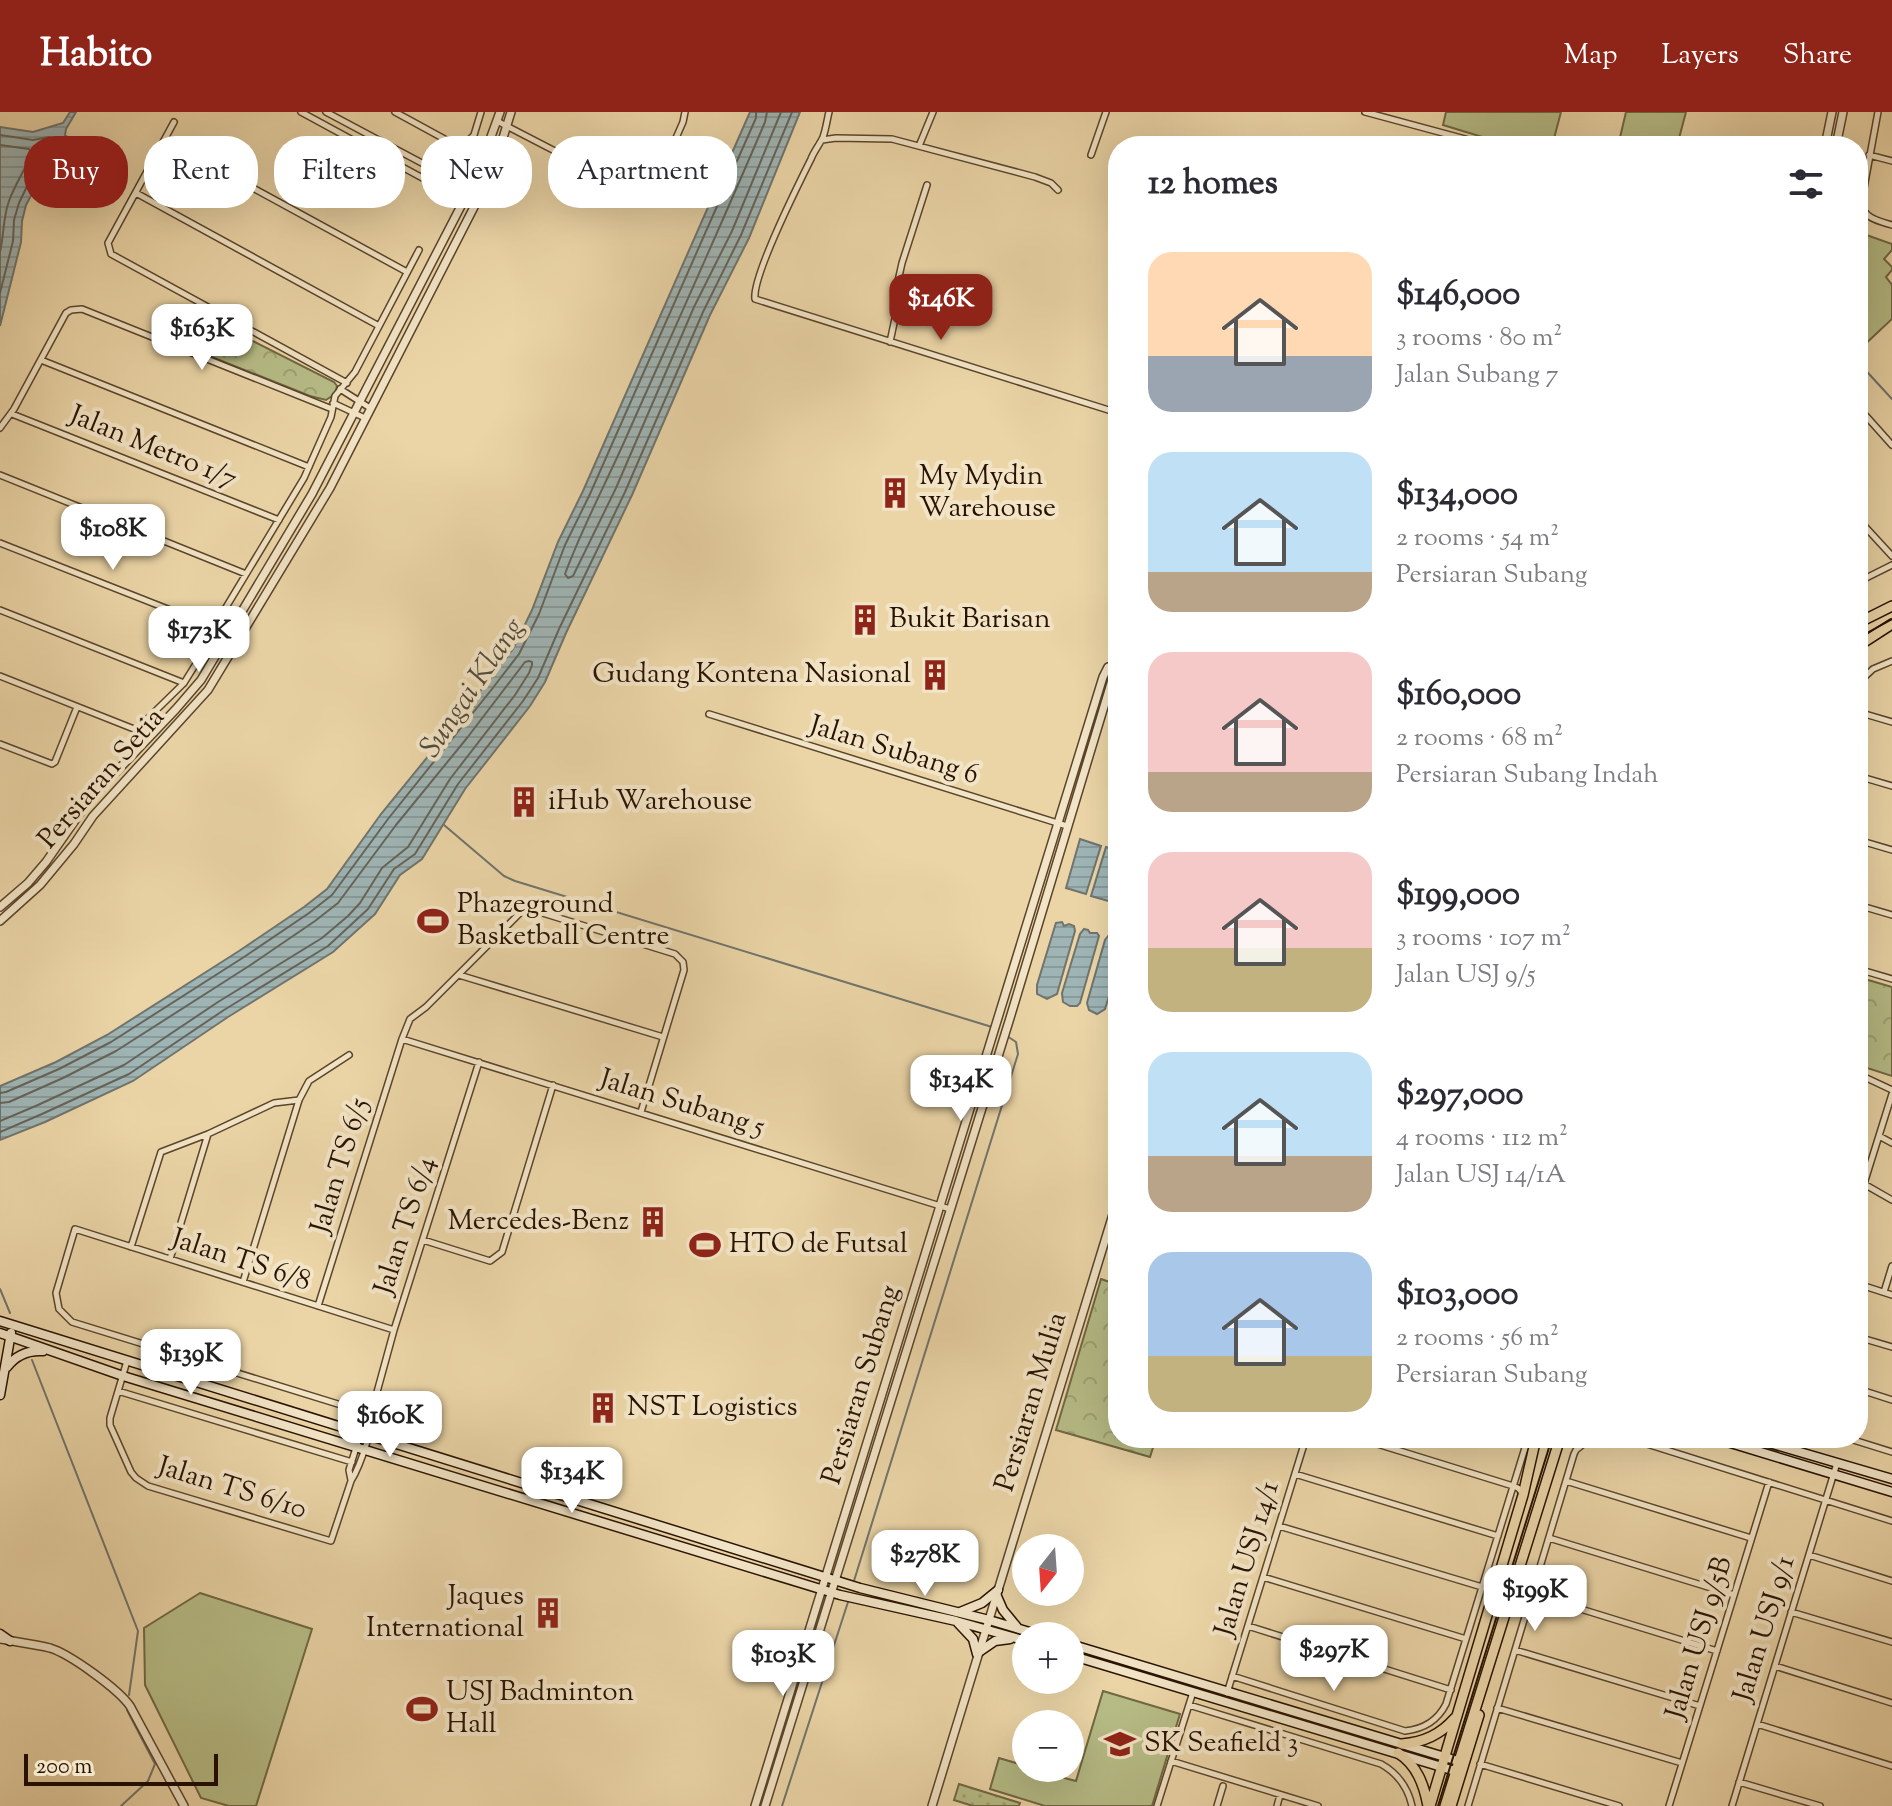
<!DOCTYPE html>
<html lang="en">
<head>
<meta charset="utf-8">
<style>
  :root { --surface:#fff; --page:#f2f2f3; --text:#2b2b33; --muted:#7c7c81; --accent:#8f2418 }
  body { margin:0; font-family:"Sorts Mill Goudy",serif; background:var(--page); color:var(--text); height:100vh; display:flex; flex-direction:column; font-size:30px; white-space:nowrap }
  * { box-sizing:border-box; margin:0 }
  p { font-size:26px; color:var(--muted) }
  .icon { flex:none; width:44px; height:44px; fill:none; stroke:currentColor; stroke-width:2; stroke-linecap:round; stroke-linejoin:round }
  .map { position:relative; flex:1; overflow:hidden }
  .sheet { position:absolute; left:1108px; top:24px; width:760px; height:1312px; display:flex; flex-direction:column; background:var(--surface); border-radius:32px; box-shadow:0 8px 32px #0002 }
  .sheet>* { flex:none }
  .top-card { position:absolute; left:24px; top:24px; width:760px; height:72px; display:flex; gap:16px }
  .needle { width:52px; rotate:197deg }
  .buttons { position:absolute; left:1012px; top:1422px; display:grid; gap:16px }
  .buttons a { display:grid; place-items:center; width:72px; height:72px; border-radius:50%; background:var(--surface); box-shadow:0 8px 32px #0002; font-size:40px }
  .scale { position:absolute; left:24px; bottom:20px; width:194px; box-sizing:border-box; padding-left:8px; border:4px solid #291300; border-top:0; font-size:22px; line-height:28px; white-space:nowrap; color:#291300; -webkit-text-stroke:6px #f2e4c6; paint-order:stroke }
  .price { position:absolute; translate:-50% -68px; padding:0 18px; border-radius:16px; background:#fff; color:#222; font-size:26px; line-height:52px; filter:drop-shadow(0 2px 4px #0008) }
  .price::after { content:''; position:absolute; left:50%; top:48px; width:24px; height:18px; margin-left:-12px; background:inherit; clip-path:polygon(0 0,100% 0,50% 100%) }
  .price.current { background:var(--accent); color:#fff }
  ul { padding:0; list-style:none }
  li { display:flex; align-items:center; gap:24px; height:200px; padding:0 40px }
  li span { display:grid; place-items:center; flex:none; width:224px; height:160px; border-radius:24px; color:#555 }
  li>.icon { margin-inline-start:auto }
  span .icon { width:96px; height:96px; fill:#fffc; stroke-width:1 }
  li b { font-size:34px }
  h2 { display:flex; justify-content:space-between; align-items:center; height:96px; padding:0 40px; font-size:34px }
  .pill { padding:0 28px; border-radius:32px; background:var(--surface); box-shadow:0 8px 32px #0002; font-size:28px; line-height:72px }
  .pill.current { background:var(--accent); color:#fff }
  header { display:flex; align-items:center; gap:48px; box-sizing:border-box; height:112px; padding:0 40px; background:var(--accent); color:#fff }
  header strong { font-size:38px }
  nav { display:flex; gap:44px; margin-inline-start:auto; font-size:28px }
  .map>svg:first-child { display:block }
  .grass { fill:#b7bd87; stroke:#706844; stroke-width:2 }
  .forest { fill:url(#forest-crowns); stroke:#706844; stroke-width:2 }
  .garden { fill:url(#garden-dots); stroke:#706844; stroke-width:2 }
  .water { fill:url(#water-rules); stroke:#70746d; stroke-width:2 }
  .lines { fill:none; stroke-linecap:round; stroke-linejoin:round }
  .shore { stroke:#64645a; stroke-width:2 }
  .stream { stroke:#70746d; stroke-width:2 }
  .minor-casing { stroke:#5a442a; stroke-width:8 }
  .tertiary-casing { stroke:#5a442a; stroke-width:10 }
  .secondary-casing { stroke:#291300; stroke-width:11 }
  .primary-casing { stroke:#291300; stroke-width:12 }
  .minor { stroke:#f2e4c6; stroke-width:5 }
  .tertiary { stroke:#f2e4c6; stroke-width:7 }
  .secondary { stroke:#f2e4c6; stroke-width:8 }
  .primary { stroke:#ebd5a7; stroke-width:9 }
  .tram { stroke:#291300; stroke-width:2 }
  .labels { text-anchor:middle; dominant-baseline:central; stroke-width:8; stroke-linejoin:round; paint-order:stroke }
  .street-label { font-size:28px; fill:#291300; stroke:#f2e4c6 }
  .poi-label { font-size:28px; fill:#291300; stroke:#f2e4c6; text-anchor:start }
  .water-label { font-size:30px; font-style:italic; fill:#524c3f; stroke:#f2e4c6 }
</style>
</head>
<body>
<header>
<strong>Habito</strong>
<nav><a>Map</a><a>Layers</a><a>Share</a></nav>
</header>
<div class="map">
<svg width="1892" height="1694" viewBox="0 0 1892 1694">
  <defs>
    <pattern id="forest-crowns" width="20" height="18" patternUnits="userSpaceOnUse" patternTransform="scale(2)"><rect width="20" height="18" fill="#b7bd87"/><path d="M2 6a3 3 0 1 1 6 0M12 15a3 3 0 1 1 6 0" fill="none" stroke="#9da273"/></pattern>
    <pattern id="garden-dots" width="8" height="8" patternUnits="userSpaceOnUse" patternTransform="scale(2)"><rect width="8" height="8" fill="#b7bd87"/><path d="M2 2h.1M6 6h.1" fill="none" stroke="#9da273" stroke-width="1.8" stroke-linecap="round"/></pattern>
    <pattern id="water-rules" width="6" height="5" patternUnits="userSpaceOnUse" patternTransform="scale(2)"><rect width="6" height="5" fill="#9fb5b5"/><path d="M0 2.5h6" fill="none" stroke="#899b9a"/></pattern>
  </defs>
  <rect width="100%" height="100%" fill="#ebd5a7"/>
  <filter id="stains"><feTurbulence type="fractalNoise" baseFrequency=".0025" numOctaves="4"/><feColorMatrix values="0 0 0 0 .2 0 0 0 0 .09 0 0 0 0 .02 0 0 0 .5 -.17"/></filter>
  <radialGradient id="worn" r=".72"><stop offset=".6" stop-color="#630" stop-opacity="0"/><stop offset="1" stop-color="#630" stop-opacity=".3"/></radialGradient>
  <path class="grass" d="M1446,0h115l-9,34h-40l-69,-21z
    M1626,0h60l-9,34h-59z
    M1858,120l34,12v6l-8,9 8,8v3l-6,7 6,8v34l-31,29 -3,-3z
    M200,1481l112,36 -56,177h-27l-28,-8 -56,-113 -1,-57z
    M1103,1579l77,23 -28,92h-107l-55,-17 9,-31 27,8v2l50,13z"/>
  <path class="forest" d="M201,203l133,67 3,4 -2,8 -9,6 -16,-4 -138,-55 9,-25 15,7z
    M1858,865l34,10v89l-34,-11z
    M1101,1167l17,6v153h38l-6,19 -94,-27z"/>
  <path class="garden" d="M959,1672l61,19 -1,3h-46l-19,-6z"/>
  <path class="water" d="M70,0h6l-10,17 -1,6 12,10v2l-3,2 -11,-2 -8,4 -29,54 -4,16 -1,21 -21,84v-199l33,5 30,-9z
    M750,0h50l-51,126 -39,77 -78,180 -66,138 -21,49 -15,24 -65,83 -43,70 -22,16 -25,39 -42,38 -105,65 -95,64 -88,41 -45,18v-54l56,-24 51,-27 132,-84 65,-44 23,-18 54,-75 71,-87 61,-78 19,-39 26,-68 25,-51z
    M1080,727l21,7 -15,48 -20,-6z
    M1106,735l12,4v30l-6,21 -21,-6z
    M1062,810l2,4 5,-2 5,2 1,5 -18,63 -10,5 -10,-5v-9l18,-59 1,-3z
    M1084,817l4,1 2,3h7l2,3 -19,67 -3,3h-7l-7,-4 -1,-9 18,-59z
    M1109,823l5,2 1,4 3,-2v28l-13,42 -8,5 -8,-4 -2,-7 18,-63z"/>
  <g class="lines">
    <path class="shore" d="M767,0l-2,10c-45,106 -93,212 -140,318 -20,45 -43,88 -60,134l3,4 5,-2 43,-88 78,-181 38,-76 49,-119
      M0,23l33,5 16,-3 4,3 -12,17 -22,46 -5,17 -1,21 -13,52
      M0,33l29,4 3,4c-7,17 -17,31 -23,48 -6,16 -5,34 -9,51
      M0,981l6,-1 53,-23 52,-27 133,-85 65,-44 23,-18 56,-76 104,-130 27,-35 20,-40 26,-69 25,-51 166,-376v-6
      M0,991l9,-1 54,-24 53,-27 133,-85 66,-45 23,-18 58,-78 71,-87 58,-76 4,-1 3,1v3l-3,8 -14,22 -65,84 -42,68 -26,21 -22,35 -12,13 -26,22 -104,64 -94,63 -86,40 -38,16
      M0,1020l42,-18 87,-40 95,-64 104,-64 40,-37 26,-40 21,-15 43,-70 65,-83 15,-23 21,-49 66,-137 78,-180 38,-77 51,-123"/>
    <path class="stream" d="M1858,250l34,37
      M444,713l60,51 11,5 477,146
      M0,1177l10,24
      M32,1248l106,271 -9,64
      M853,1472l165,-530 -2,-12 -9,-6
      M121,1694l27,-25 7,-17 -28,-54
      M782,1694l66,-204"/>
    <defs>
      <path id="minor" d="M301,0l173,94
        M326,0l154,82
        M395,0l55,30 11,2 9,-5 4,-4 7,-23
        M829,0c-2,8 -3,17 -6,25 -3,7 -9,14 -12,22 -12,24 -59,118 -56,140l363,114
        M1365,0l126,34
        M1878,0l-17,92c4,15 18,17 31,21
        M497,9l143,74 8,-1 6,-6 29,-66 2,-10
        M174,10l-66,121 3,11 236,129
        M165,28l242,132
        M822,28l14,-2 56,1 143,38 16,6 7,7
        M919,34l14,-34
        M1091,43l15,-43
        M1869,43l23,6
        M365,60l16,-30
        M136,81l243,133
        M890,230l7,-33 -1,-19 6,-27 25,-78
        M41,248l268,107
        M340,277l30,19
        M333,291l32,15
        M1858,295l34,38
        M12,302l267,106
        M0,316l14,-19 52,-96 5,-3 11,-1 250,100
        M0,363l246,99
        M1858,407l34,37
        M0,431l216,85
        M1858,470l34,-17
        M0,498l184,73
        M0,564l134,53 5,-2 45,-44 28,-45 13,-29 79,-131 27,-61 4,-21 20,-24 64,-122
        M1858,571l15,-14 19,-8
        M1858,600l34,10
        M709,602l358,112
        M0,632l52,20 3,-2 22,-55
        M1858,664l34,10
        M1858,728l34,10
        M1858,793l34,10
        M1858,857l34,10
        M459,863l204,62
        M402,927l548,170
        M1858,962l34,16
        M1879,1024l13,7
        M1864,1072l28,16
        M1858,1091l34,-109
        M423,1128l67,21 12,-9 51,-167
        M131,1135l30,-95 47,-18 66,-31 25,-3 10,-19 40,-26
        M170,1147l38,-125
        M243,1170l56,-182
        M1858,1172l34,11
        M1884,1180l8,-26
        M318,1194l84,-267 8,-20 16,-12 97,-97h10l142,44 8,8 1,8 -43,142
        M1858,1225l34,10
        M127,1249l-17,57v7l21,47 5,6 12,8 183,55 20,-60c10,-16 24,-59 23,-78l20,-73 85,-268
        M1858,1277l34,11
        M118,1279l234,71
        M367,1301l-295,-91 -13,-13 -3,-16 19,-64 319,101
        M1358,1326l155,48 5,2 5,6
        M1628,1326l264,83
        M1847,1326l45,14
        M1295,1362l203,62
        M351,1368l-2,-10 18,-57 7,-10
        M1566,1369l185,57
        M1279,1414l203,61
        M1549,1426l185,57
        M1809,1443l83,26
        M1263,1465l203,62
        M1532,1482l185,57
        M1791,1500l101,30
        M1248,1514l203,64
        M1515,1538l185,56
        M1775,1554l117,37
        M1232,1564l173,55c19,-2 33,-11 41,-27l82,-266
        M1227,1581l79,-255
        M1189,1593l192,59c16,9 27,24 31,42
        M1497,1596l185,55
        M1757,1612l135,42
        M1171,1649l147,45
        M1480,1652l139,42
        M1739,1670l81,24
        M1157,1694l36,-114
        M1217,1694l6,-20
        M1277,1694l3,-11
        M1468,1694l106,-352 2,-4 15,-12
        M1669,1694l100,-324
        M1732,1694l105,-343"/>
      <path id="tertiary" d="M1825,34l7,-34
        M1836,34l7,-34
        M0,795l28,-24 18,-21 37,-53 16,-19 77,-81 25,-29 111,-186 165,-319 23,-63
        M0,809l40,-36 34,-41 19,-28 115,-126 122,-202 163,-318 18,-58
        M0,1527c16,3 34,5 50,9 20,6 68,41 80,58l54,100
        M755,1694l348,-1129 5,-10 10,-3
        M765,1694l245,-788 102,-338 6,-6
        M932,1694l186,-608"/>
      <path id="secondary" d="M0,1209l860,267 129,32 54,16
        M0,1221l123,43 717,219 116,26 70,20
        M7,1255c9,-12 21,-17 36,-16
        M0,1283l11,-62
        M1714,1326l178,54
        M1752,1326l140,41
        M996,1482l7,16 14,17
        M960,1500l22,-9 16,-13
        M958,1511l15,16 4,15
        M0,1522l10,7
        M1070,1532l388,117
        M979,1540l16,-11 15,-2
        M1070,1543l385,116"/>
      <path id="primary" d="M1858,511l34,-17
        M1858,534l34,-22
        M1402,1632c22,-2 38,-9 53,-26
        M1398,1641c19,12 26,32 30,53
        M1430,1694l93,-311 13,-57
        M1445,1694l115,-368
        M1451,1694l28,-91"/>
    </defs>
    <use href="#minor" class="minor-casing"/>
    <use href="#tertiary" class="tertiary-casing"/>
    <use href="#secondary" class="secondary-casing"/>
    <use href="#primary" class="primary-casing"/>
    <use href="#minor" class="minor"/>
    <use href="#tertiary" class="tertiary"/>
    <use href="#secondary" class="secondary"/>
    <use href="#primary" class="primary"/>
    <path class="tram" d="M1858,526l34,-19
      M1438,1694l114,-368"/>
  </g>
  <defs>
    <symbol id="building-bare" viewBox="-9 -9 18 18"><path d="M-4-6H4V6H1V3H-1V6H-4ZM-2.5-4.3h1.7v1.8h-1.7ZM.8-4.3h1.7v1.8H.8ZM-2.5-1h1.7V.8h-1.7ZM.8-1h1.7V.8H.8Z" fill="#8f2418" stroke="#f2e4c6" stroke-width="2.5" paint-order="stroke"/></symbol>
    <symbol id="stadium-bare" viewBox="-9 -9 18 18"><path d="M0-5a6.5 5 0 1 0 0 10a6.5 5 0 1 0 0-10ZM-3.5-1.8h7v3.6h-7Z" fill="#8f2418" stroke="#f2e4c6" stroke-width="2.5" paint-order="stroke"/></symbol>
    <symbol id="school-bare" viewBox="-9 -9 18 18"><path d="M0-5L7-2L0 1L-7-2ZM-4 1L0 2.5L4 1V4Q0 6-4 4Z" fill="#8f2418" stroke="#f2e4c6" stroke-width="2.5" paint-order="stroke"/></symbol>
  </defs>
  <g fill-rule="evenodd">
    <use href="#building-bare" x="873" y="359" width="44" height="44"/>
    <use href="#building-bare" x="843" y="486" width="44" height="44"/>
    <use href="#building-bare" x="913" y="541" width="44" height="44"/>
    <use href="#building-bare" x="502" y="668" width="44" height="44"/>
    <use href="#stadium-bare" x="411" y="787" width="44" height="44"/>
    <use href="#building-bare" x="631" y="1088" width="44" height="44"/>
    <use href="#stadium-bare" x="683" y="1111" width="44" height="44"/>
    <use href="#building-bare" x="581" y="1274" width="44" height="44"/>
    <use href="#building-bare" x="526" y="1479" width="44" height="44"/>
    <use href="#stadium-bare" x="400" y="1575" width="44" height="44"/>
    <use href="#school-bare" x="1098" y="1610" width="44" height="44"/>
  </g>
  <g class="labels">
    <g class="street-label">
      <text transform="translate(153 336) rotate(22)">Jalan Metro 1/7</text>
      <text transform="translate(894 639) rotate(17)">Jalan Subang 6</text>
      <text transform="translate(102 667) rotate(-49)">Persiaran Setia</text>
      <text transform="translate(682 992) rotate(17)">Jalan Subang 5</text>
      <text transform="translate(341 1054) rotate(-73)">Jalan TS 6/5</text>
      <text transform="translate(406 1114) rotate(-72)">Jalan TS 6/4</text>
      <text transform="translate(241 1149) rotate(18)">Jalan TS 6/8</text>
      <text transform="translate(862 1273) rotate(-73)">Persiaran Subang</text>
      <text transform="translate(1032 1290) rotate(-73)">Persiaran Mulia</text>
      <text transform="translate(232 1377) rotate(17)">Jalan TS 6/10</text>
      <text transform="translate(1248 1447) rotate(-73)">Jalan USJ 14/1</text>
      <text transform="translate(1765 1517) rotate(-73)">Jalan USJ 9/1</text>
      <text transform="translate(1700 1526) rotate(-73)">Jalan USJ 9/5B</text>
    </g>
    <g class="poi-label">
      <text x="919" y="365">My Mydin<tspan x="919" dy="32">Warehouse</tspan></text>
      <text x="889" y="508">Bukit Barisan</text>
      <text x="911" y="563" text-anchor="end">Gudang Kontena Nasional</text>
      <text x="548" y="690">iHub Warehouse</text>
      <text x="457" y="793">Phazeground<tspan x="457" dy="32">Basketball Centre</tspan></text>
      <text x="629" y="1110" text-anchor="end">Mercedes-Benz</text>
      <text x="729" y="1133">HTO de Futsal</text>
      <text x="627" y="1296">NST Logistics</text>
      <text x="524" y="1485" text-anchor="end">Jaques<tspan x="524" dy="32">International</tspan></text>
      <text x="446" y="1581">USJ Badminton<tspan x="446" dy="32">Hall</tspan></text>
      <text x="1144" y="1632">SK Seafield 3</text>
    </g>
    <g class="water-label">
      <text transform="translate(473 576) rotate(-56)">Sungai Klang</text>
    </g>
  </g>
  <rect width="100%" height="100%" filter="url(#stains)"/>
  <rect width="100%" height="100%" fill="url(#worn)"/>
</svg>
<div class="buttons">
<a><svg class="needle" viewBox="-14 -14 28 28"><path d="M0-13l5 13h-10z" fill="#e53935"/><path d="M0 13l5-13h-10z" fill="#7c7c81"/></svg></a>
<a>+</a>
<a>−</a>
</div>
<div class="scale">200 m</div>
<b class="price current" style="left:941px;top:230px">$146K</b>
<b class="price" style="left:202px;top:260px">$163K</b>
<b class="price" style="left:113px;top:460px">$108K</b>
<b class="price" style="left:199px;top:562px">$173K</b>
<b class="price" style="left:961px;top:1011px">$134K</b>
<b class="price" style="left:191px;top:1285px">$139K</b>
<b class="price" style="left:390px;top:1347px">$160K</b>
<b class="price" style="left:572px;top:1403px">$134K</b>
<b class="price" style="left:925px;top:1486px">$278K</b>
<b class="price" style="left:1535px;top:1521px">$199K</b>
<b class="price" style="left:1334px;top:1581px">$297K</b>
<b class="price" style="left:783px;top:1586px">$103K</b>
<div class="top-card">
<a class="pill current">Buy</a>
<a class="pill">Rent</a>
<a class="pill">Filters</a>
<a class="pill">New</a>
<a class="pill">Apartment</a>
</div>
<section class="sheet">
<h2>12 homes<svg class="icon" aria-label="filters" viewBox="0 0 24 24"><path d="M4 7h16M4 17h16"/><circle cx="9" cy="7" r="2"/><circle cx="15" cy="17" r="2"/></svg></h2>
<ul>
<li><span style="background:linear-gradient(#ffd9b3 65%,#9aa5b1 0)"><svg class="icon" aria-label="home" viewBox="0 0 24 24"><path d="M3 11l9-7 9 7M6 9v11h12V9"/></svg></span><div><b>$146,000</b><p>3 rooms · 80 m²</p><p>Jalan Subang 7</p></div></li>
<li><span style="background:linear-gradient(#bfe0f5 75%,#b9a48a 0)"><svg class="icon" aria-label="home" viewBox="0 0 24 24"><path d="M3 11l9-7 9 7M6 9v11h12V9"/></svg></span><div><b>$134,000</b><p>2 rooms · 54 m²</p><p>Persiaran Subang</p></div></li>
<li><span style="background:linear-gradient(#f6c9c9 75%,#b9a48a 0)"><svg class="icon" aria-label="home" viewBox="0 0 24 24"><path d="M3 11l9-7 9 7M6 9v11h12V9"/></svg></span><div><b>$160,000</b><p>2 rooms · 68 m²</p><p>Persiaran Subang Indah</p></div></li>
<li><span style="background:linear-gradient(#f6c9c9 60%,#c2b280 0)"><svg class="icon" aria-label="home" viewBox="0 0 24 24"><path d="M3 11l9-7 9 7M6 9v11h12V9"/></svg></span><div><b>$199,000</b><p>3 rooms · 107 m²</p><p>Jalan USJ 9/5</p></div></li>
<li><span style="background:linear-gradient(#bfe0f5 65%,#b9a48a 0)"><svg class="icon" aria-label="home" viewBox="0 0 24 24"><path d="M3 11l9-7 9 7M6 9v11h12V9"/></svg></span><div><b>$297,000</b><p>4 rooms · 112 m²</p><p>Jalan USJ 14/1A</p></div></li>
<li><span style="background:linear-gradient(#a9c7e8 65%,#c2b280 0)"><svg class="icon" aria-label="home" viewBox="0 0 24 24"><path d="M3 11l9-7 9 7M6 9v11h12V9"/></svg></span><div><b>$103,000</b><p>2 rooms · 56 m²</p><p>Persiaran Subang</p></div></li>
</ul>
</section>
</div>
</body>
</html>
